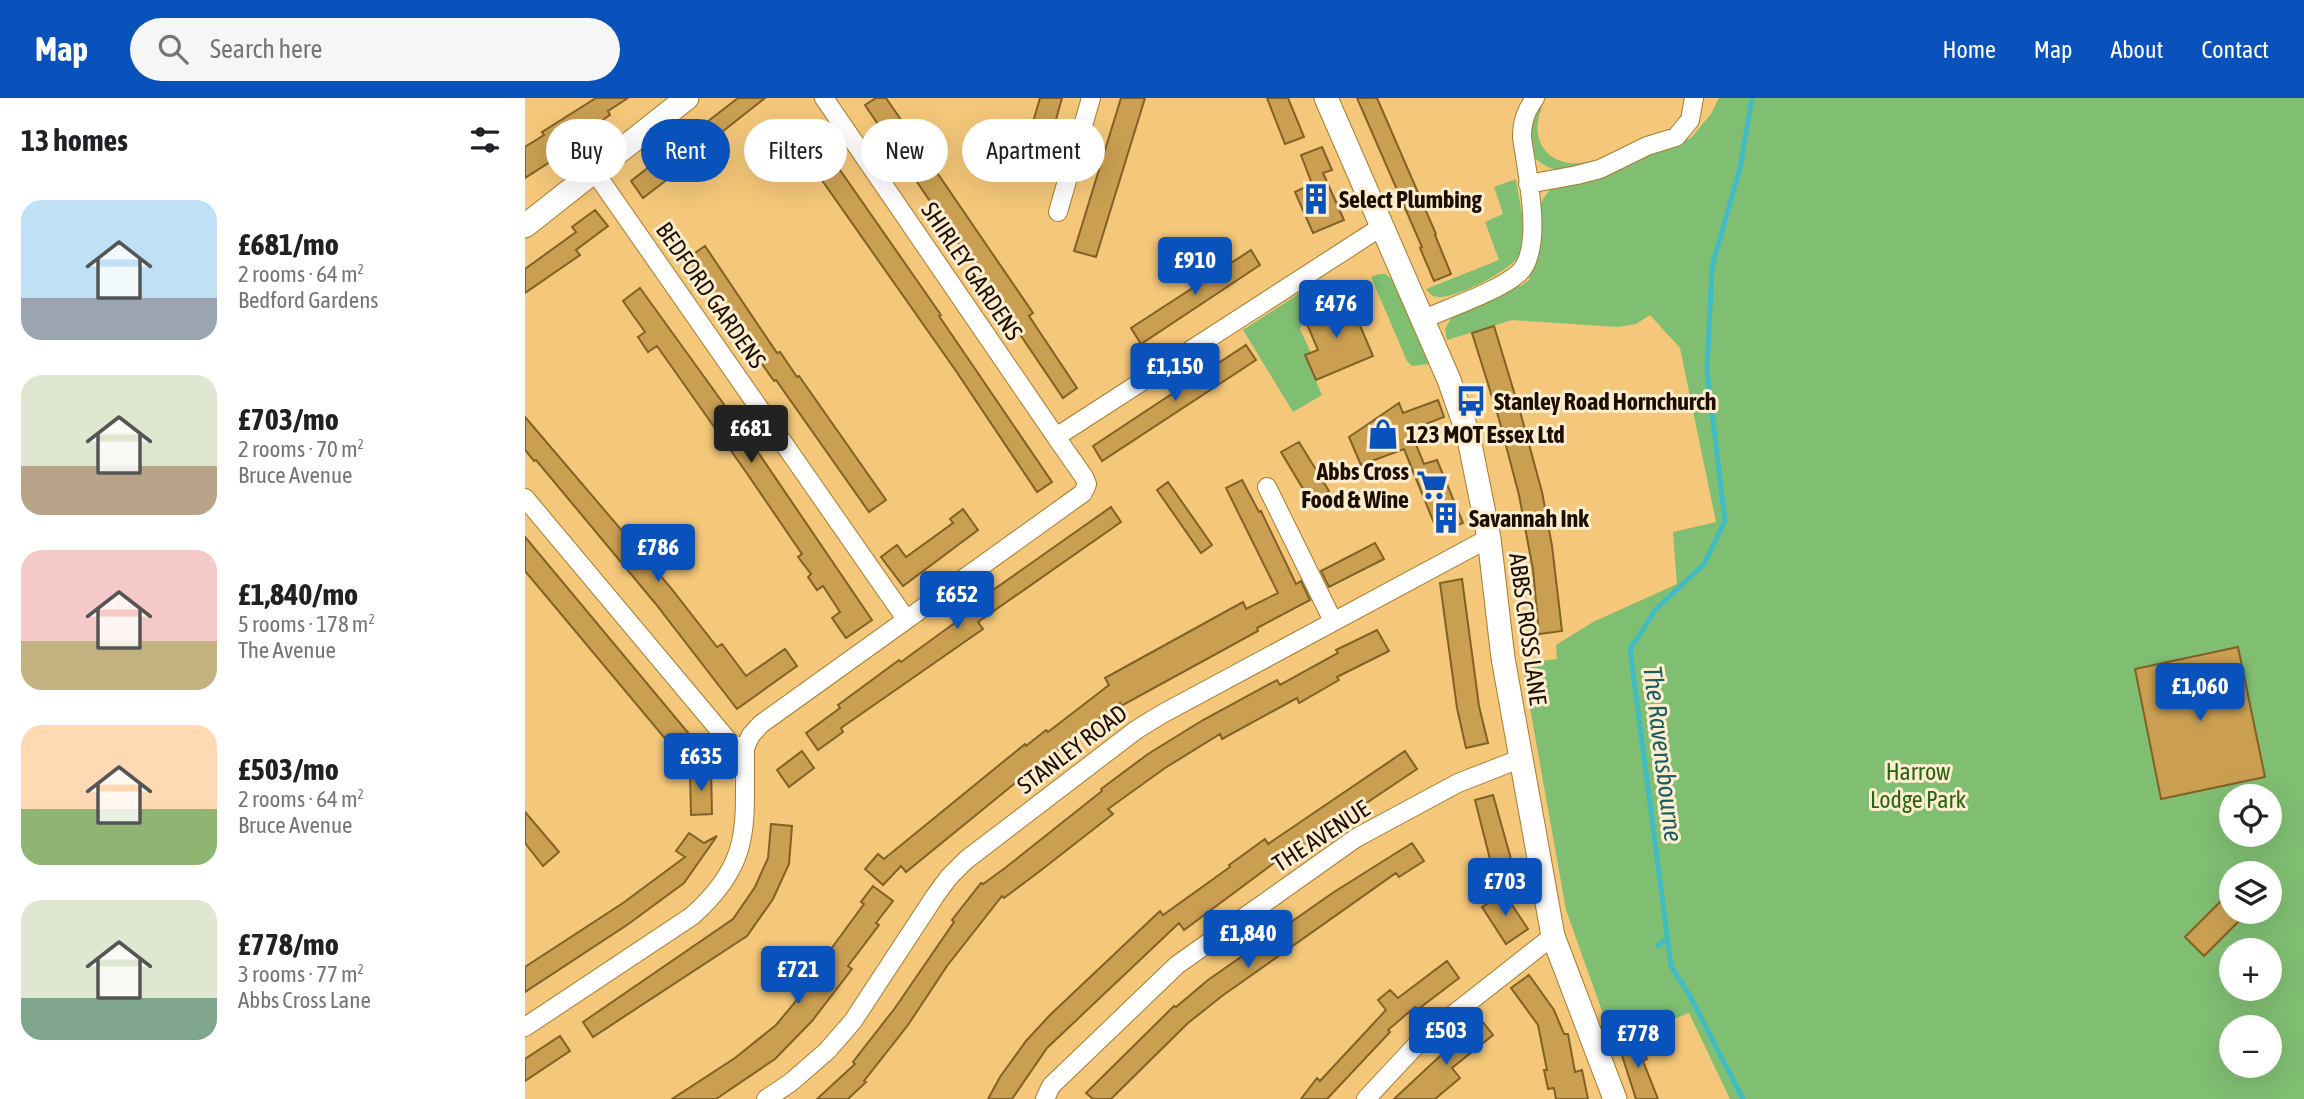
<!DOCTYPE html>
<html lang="en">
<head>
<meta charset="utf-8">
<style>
  :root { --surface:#fff; --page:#f6f6f6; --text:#202124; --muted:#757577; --accent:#0952bc }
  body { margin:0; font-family:"Asap Condensed",sans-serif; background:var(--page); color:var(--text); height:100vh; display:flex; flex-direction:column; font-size:26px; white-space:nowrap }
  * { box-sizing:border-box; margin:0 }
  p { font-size:23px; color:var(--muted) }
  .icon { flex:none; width:38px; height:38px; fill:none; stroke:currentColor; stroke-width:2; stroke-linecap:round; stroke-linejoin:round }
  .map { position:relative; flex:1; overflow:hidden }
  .drawer { display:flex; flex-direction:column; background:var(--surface); width:525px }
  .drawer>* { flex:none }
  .banner { position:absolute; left:21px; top:21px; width:665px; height:63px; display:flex; gap:14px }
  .tools { position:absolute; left:1694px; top:686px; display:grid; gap:14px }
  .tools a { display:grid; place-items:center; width:63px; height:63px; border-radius:50%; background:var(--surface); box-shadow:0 7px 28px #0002; font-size:35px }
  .price { position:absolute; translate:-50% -60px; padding:0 16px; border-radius:7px; background:var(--accent); color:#fff; font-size:23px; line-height:46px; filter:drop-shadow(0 2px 4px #0008) }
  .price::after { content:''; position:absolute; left:50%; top:42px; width:21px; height:16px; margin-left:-10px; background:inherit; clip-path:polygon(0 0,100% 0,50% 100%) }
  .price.on { background:#222; color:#fff }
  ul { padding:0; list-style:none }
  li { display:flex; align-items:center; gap:21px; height:175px; padding:0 21px }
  li span { display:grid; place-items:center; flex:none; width:196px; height:140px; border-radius:21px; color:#555 }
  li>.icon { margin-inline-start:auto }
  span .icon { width:84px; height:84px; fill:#fffc; stroke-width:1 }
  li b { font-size:30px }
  h2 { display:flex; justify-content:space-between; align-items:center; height:84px; padding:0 21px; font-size:30px }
  .tag { padding:0 24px; border-radius:32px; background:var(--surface); box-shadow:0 7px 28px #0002; font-size:24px; line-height:63px }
  .tag.on { background:var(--accent); color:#fff }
  header { display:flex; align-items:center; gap:42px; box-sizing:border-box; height:98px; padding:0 35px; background:var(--accent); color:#fff }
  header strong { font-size:33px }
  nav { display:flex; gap:38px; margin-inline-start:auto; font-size:24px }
  .search { width:490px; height:63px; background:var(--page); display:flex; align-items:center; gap:18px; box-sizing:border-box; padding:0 24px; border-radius:38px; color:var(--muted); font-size:26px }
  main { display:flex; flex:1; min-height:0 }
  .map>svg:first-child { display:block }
  .green { fill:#80be72; fill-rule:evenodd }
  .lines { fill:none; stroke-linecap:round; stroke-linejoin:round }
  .stream { stroke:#41bcc3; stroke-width:5 }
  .building { fill:#ca9f52; stroke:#816125; stroke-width:2 }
  .minor-casing { stroke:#a67c2c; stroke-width:20 }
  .tertiary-casing { stroke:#a67c2c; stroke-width:25 }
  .minor { stroke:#fff; stroke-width:18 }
  .tertiary { stroke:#fff; stroke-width:23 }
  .labels { text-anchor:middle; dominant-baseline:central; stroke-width:6; stroke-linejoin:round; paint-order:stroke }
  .poi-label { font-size:24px; font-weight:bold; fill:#1c0f00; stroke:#ffedcf; text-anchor:start }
  .street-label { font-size:24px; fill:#1c0f00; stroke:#ffedcf }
  .park-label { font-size:24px; fill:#266513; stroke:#ffedcf }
  .water-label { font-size:26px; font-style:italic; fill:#1b5e61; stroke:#ffedcf }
</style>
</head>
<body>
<header>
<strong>Map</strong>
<div class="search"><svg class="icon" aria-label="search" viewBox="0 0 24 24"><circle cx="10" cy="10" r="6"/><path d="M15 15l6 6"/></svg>Search here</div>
<nav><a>Home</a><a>Map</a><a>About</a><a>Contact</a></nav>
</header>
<main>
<section class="drawer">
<h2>13 homes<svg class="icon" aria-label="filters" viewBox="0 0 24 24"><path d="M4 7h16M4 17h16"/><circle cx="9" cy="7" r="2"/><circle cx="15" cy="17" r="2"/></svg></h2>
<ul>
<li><span style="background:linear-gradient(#bfe0f5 70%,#9aa5b1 0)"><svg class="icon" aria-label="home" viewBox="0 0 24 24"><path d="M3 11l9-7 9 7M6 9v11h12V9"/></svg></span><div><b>£681/mo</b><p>2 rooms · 64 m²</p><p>Bedford Gardens</p></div></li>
<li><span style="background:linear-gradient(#dfe7d0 65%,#b9a48a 0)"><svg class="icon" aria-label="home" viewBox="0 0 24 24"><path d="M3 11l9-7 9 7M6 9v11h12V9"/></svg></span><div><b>£703/mo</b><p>2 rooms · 70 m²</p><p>Bruce Avenue</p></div></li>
<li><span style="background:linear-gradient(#f6c9c9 65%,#c2b280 0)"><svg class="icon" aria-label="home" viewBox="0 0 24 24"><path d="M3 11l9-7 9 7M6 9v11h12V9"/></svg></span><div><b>£1,840/mo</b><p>5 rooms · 178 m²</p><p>The Avenue</p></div></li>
<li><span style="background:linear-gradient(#ffd9b3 60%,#8fb573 0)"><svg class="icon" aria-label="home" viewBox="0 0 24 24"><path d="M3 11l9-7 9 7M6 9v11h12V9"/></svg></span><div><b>£503/mo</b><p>2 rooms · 64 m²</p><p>Bruce Avenue</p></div></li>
<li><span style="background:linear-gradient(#dfe7d0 70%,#7fa58c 0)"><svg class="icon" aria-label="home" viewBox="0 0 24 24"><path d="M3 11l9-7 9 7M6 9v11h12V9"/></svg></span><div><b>£778/mo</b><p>3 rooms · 77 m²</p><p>Abbs Cross Lane</p></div></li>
</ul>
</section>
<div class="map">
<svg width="1779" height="1001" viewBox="0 0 1779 1001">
  <rect width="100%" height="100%" fill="#f4c77a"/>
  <path class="green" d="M1194,0h585v1001h-574l-41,-86 -76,29 -47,-132 -44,-247 35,-4 -1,-14 37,-23 84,-38 -4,-52 43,-10 -36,-174 -30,-33 -14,9 -19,3 -105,-7 -65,20 -2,-11 9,-16 63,-28 4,1 9,-7 -4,-4c5,-24 6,-74 28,-88l43,-10 94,-39 20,-24zM1706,698h39v39h-39zM1706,775h39v39h-39zM1706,852h39v39h-39zM1706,929h39v39h-39z
    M1018,8c-17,34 7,64 44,56 -20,12 -37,11 -53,-5 -3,-18 -7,-38 9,-51z
    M991,81c2,18 12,54 7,71 -6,18 -66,48 -84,47 -6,0 -9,-3 -13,-8l73,-29 -14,-38 18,-8 -9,-27z
    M854,176h6l7,5 37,85 -17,2 -5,-5 -36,-84z
    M784,189l15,26 -15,-6 -9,22 11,24 -6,3 17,39 -29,17 -50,-82z"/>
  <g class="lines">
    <path class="stream" d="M1133,848l10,-9
      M1218,1001l-53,-103 -19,-30 -41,-317 26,-40 48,-45 21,-43 -18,-151 5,-103 28,-99 12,-70"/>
  </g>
  <path class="building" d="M71,0h32l-20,13 2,4 -60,41 3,4 -28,18v-31l19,-12 -2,-3z
    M213,0h27l-72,57 2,3 -52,40 -12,-17z
    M351,0h10l147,215 -4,3 48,72 -14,10 -198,-293z
    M515,0h22l-19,68 -21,-6z
    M596,0h24l-49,159 -22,-6z
    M742,0h21l16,39 -19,7z
    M832,0h20l59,136 -1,1 16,39 -17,7 -14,-33 2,-1z
    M292,39l124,178 -2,1 113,166 -15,10 -81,-121 -156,-222z
    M797,49l10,23 -9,3 21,47 -31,13 -18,-41 17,-8 -11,-29z
    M70,112l13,16 -32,24 4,5 -55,38v-24l51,-37 -4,-5z
    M180,148l72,107 3,-1 17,25 2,-1 87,124 -17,12 -93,-132 -2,1 -17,-24 -2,1 -67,-100z
    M726,152l9,15 -119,79 -10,-16z
    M115,190l109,151 123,181 -26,18 -14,-20 8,-6 -17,-26 -6,4 -9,-13 3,-3 -13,-17 4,-3 -56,-82 -89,-126 -9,6 -10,-15 7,-5 -22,-31z
    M825,204l23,54 -57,24 -11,-25 13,-5 -11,-26 -5,-2 7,-16 15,7z
    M969,228l27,89 21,77 10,54 10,85 -23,3 -6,-64 -14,-75 -20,-76 -27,-86z
    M721,247l10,15 -154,101 -9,-15z
    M913,302l6,17 -34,13 14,34 13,-4 26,63 -25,10 -34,-84 -43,16 -12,-28 50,-34 4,10z
    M0,319l145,170 47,60 5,-3 24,32 39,-27 12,17 -60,43 -82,-106 -119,-143 -2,1 -9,-11z
    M774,344l30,49 -18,11 -30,-50z
    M717,382l17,32 2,-1 35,73 5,-3 9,19 -53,28 1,3 -137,75 -1,-3 -101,77 -113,92 -5,-6 -18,19 -18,-16 13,-15 6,5 141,-115 1,2 20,-16 2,2 61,-47 -4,-7 138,-76 3,7 32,-16 -52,-105z
    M643,384l44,63 -11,8 -44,-63z
    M586,409l10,15 -143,100 5,7 -142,99 2,4 -25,18 -12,-17 34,-25 -2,-3 61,-45 2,2 77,-56 -2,-4z
    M438,411l15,21 -75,56 -22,-29 16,-12 9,12 47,-34 -3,-4z
    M0,439l180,216 -17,13 -163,-195z
    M850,445l9,16 -55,28 -8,-16z
    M937,481l17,127 9,37 -22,5 -9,-40 -17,-125z
    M852,532l12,21 -52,26 2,3 -40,23 -2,-5 -75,41 -2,-5 -55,34 -57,41 5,5 -73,57 -36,27 -2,-2 -55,70 -39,59 -44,56 2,1 -18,17h-31l38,-35 -2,-2 42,-54 59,-86 -2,-2 29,-37 2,1 22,-16 97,-77 -1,-2 47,-35 55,-34 74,-40 3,5 58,-32 -2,-3z
    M1713,549l27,130 -104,22 -26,-130z
    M277,653l12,17 -25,19 -12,-17z
    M880,653l12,18 -125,84 -2,-2 -106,79 -5,-7 -132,125 -35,51h-24l12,-22 26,-36 24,-26 110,-104 3,4 67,-48 -1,-2 36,-26 3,5z
    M165,674h21l1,42 -21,1z
    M968,697l22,78 -20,6 -20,-79z
    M0,714l34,40 -16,14 -18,-23z
    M246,726l21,2 -3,38 -16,35 -26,37 -154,101 -10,-15 150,-103 22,-32 13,-29z
    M164,735l15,10 13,-7 -33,47 -57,42 -102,67v-25l98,-64 62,-46 -9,-6z
    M887,745l12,18 -25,16 -3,-4 -174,123 -34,27 -77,76h-18l-7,-6 88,-87 2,1 32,-27 126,-88z
    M348,788l20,15 -17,22 3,2 -31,41 4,3 -40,52 -37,38 -59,40h-44l63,-41 41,-33 45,-54 13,-20 -3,-2 33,-45 -3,-2z
    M979,795l24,36 -22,15 -24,-37z
    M1696,803l19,19 -36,36 -19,-19z
    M922,863l12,17 -42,32 -2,-3 -27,23 2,2 -63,67h-26l16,-21 3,3 66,-71 -8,-10 12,-10 8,8z
    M1004,877l25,35 10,24h4l7,38 7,-2 6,29h-32l-2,-11 -6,1 -4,-19h3l-9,-45 -27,-37z
    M957,923l11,14 -41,33 8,10 -25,21h-41l60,-56z
    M35,938l10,15 -45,30v-22z
    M1114,940l8,21 -4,2 15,38h-22l-17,-53z"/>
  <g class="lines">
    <defs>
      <path id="minor" d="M299,0l232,339
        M69,73l312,448
        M1003,86l49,-9 23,-6 47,-23 29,-9 14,-17 4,-22
        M533,114l33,-114
        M897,222c26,-12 77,-29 97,-47 26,-25 7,-103 3,-136 0,-16 4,-26 13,-39
        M742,389l66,134
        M0,400l206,246 14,4
        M0,929l167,-111c62,-55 52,-92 53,-168l6,-13 10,-11 322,-231 4,-9 -3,-7 -28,-40 325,-210
        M241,1001l24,-16 37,-32 26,-30 82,-125 14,-19 17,-17 170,-130 26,-16 327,-176
        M520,1001l6,-13 126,-121 179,-127 102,-55 64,-25
        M841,1001l56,-60 131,-103"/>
      <path id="tertiary" d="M801,0l123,282 19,54 21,104 14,120 50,278 62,163
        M0,128l162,-128"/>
    </defs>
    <use href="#minor" class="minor-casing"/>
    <use href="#tertiary" class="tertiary-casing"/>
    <use href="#minor" class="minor"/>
    <use href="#tertiary" class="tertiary"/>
  </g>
  <defs>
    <symbol id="building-bare" viewBox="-9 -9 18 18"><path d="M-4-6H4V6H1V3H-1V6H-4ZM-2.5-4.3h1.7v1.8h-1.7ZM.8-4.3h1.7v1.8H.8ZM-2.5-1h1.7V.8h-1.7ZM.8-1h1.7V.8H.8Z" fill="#0952bc" stroke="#ffedcf" stroke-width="2.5" paint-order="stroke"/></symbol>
    <symbol id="bus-bare" viewBox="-9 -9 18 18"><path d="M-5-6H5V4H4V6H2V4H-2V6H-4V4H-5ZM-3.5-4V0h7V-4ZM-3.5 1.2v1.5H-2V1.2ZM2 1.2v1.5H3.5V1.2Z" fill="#0952bc" stroke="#ffedcf" stroke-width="2.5" paint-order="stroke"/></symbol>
    <symbol id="shop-bare" viewBox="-9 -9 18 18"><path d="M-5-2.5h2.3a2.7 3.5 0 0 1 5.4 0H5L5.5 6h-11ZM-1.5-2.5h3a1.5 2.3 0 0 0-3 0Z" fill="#0952bc" stroke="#ffedcf" stroke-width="2.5" paint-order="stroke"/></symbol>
    <symbol id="supermarket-bare" viewBox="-9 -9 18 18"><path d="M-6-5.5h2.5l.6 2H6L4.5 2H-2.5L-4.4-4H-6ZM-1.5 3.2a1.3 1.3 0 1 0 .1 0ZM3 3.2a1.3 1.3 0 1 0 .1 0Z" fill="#0952bc" stroke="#ffedcf" stroke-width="2.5" paint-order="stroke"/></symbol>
  </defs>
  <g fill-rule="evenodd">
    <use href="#building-bare" x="769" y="79" width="44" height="44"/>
    <use href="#bus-bare" x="924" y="281" width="44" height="44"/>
    <use href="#shop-bare" x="836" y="314" width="44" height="44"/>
    <use href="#supermarket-bare" x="885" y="365" width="44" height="44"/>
    <use href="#building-bare" x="899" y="398" width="44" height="44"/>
  </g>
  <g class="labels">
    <g class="poi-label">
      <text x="814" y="101">Select Plumbing</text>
      <text x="969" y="303">Stanley Road Hornchurch</text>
      <text x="881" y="336">123 MOT Essex Ltd</text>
      <text x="884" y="373" text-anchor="end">Abbs Cross<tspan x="884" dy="28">Food &amp; Wine</tspan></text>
      <text x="944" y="420">Savannah Ink</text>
    </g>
    <g class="street-label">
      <text transform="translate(447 173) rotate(56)">SHIRLEY GARDENS</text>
      <text transform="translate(186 197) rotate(55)">BEDFORD GARDENS</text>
      <text transform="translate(1003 531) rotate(82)">ABBS CROSS LANE</text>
      <text transform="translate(547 651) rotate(-37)">STANLEY ROAD</text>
      <text transform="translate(796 738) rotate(-33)">THE AVENUE</text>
    </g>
    <g class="park-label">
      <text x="1393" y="673">Harrow<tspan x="1393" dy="28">Lodge Park</tspan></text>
    </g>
    <g class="water-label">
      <text transform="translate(1138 656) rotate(83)">The Ravensbourne</text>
    </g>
  </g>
</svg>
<div class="tools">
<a><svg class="icon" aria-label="locate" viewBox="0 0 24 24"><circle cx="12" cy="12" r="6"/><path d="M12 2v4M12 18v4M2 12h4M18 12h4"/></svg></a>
<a><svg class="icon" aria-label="layers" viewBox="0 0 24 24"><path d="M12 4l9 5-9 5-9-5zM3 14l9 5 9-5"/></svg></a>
<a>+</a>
<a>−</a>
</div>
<b class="price" style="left:670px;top:199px">£910</b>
<b class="price" style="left:811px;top:242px">£476</b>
<b class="price" style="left:650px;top:305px">£1,150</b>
<b class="price on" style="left:226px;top:367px">£681</b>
<b class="price" style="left:133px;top:486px">£786</b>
<b class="price" style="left:432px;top:533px">£652</b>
<b class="price" style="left:1675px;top:625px">£1,060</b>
<b class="price" style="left:176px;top:695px">£635</b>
<b class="price" style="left:980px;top:820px">£703</b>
<b class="price" style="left:723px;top:872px">£1,840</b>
<b class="price" style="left:273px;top:908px">£721</b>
<b class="price" style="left:921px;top:969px">£503</b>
<b class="price" style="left:1113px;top:972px">£778</b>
<div class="banner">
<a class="tag">Buy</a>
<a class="tag on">Rent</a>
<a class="tag">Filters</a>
<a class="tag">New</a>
<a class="tag">Apartment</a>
</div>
</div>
</main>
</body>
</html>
